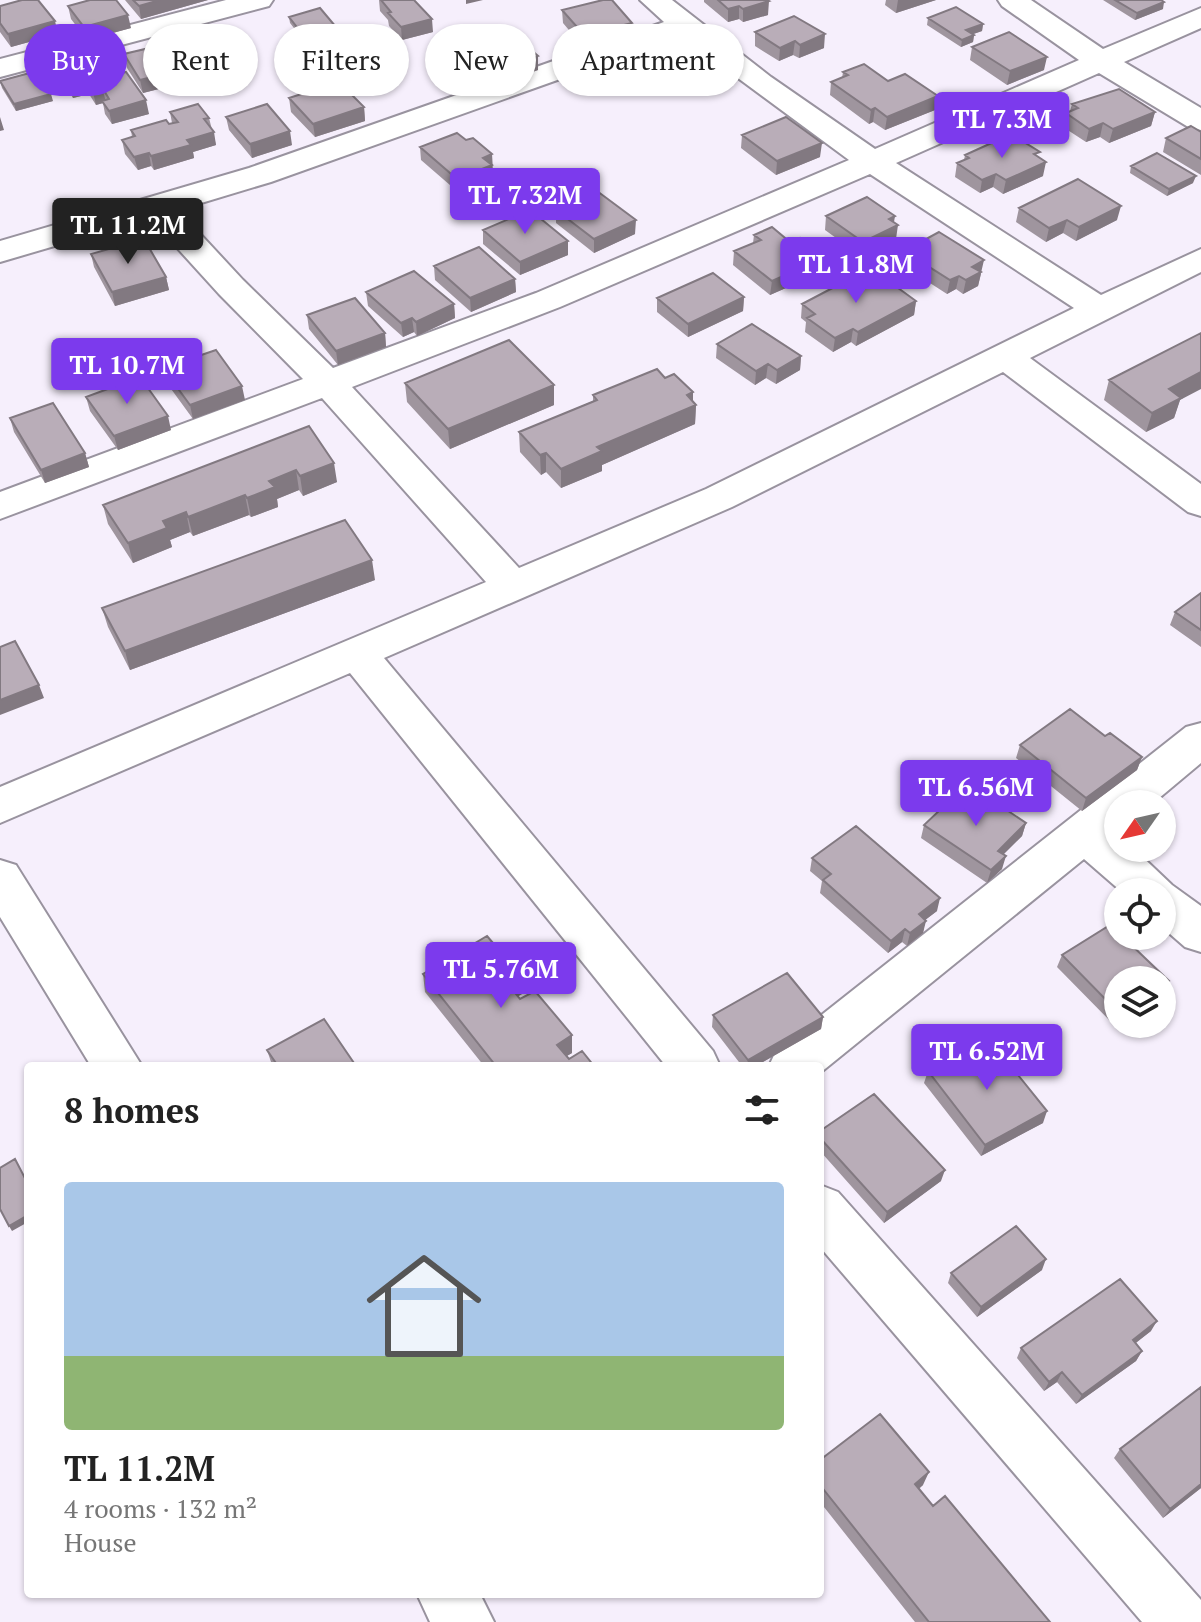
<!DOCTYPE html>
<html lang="en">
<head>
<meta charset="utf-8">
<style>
  :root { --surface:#fff; --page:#f2f2f2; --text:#222; --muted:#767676; --accent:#7c3aed }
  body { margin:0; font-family:"PT Serif",serif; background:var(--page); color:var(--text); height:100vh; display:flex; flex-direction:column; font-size:30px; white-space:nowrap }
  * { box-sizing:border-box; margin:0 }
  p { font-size:26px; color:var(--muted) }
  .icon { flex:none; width:44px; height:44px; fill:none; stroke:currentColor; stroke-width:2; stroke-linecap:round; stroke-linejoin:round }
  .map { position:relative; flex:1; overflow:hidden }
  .drawer { position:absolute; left:24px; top:1062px; width:800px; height:536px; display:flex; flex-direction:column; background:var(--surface); border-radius:8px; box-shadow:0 2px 6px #0004 }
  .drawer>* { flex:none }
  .hud { position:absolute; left:24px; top:24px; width:800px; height:72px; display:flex; gap:16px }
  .needle { width:52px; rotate:236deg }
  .fabs { position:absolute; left:1104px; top:790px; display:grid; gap:16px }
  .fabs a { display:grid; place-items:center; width:72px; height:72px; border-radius:50%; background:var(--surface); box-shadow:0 2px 6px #0004; font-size:40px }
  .price { position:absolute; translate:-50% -68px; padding:0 18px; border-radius:8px; background:var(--accent); color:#fff; font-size:26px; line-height:52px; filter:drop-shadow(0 2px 4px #0008) }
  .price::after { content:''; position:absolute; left:50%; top:48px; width:24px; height:18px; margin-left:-12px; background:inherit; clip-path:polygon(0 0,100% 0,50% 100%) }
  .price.active { background:#222; color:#fff }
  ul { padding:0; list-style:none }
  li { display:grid; align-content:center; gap:16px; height:424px; padding:0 40px }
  li span { display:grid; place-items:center; height:248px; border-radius:8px; color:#555 }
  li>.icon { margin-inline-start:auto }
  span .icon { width:144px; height:144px; fill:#fffc; stroke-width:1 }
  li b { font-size:34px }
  h2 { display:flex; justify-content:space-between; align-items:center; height:96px; padding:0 40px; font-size:34px }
  .tag { padding:0 28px; border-radius:36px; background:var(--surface); box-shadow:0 2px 6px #0004; font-size:28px; line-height:72px }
  .tag.active { background:var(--accent); color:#fff }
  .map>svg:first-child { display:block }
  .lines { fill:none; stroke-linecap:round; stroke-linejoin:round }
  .minor-casing { stroke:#99939f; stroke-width:4 }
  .minor { fill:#fff; fill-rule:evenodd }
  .wall { fill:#9f959e }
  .shaded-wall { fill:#827981 }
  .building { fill:#b9adb8; stroke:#827981; stroke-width:2 }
</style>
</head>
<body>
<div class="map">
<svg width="1201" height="1622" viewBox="0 0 1201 1622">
  <rect width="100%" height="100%" fill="#f6effc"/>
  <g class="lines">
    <defs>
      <path id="minor" d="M226,0h47l-4,6 -269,71v-18z
        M640,0h32l99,77 104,72 204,-89 -77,-54 -4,-6h33l72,49 98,-41v20l-77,34 77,46v22l-11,-2 -91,-55 -203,90 205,132 100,-46v23l-171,86 171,126v32l-13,-4 -185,-140 -271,135 -348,151 329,393 7,15h-54l-316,-393 -350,150v-36l486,-205 -164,-184 -322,121v-27l303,-113 -84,-85 -69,-76 -150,44v-21l249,-73 415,-146zM681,36l168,124 -313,133 -203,75 -90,-88 -65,-70 93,-28zM870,174l204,134 -368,181 -187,79 -167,-181 208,-80z
        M1201,723v40l-49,41h-34v44h15l39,37 29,21v46l-16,-5 -23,-20v-35h-40l-38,-33 -264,214v-7h-51l7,-15 410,-324z
        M0,860l16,5 126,201h-51l-91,-149z
        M820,1185l18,7 363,408v22h-59l-322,-375z
        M417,1594h63l14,28h-64z"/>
    </defs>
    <use href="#minor" class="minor-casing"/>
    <use href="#minor" class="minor"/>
  </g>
  <path class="wall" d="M125,0h83l-67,19z
    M379,0h35l19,32 -31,8 -13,-14 -1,-6 -8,-9z
    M704,0h63l1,15 -25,7 -4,-3 -11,3 -24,-20z
    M886,0h50l-40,13 -11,-8z
    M1103,0h58l2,9 -28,11z
    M0,6l58,28 -47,13 -11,-15z
    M68,6l63,22 -44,12 -16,-21z
    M562,10l70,13v13l-48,12 -21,-25z
    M289,17l48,17 -32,8 -15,-19z
    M928,18l55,6 -1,7 -9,3 1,1 -1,7 -12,5 -34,-22z
    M755,32l69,16 -25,10 -6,-3 -14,6 -24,-15z
    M467,43l71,27 -40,14 -30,-27z
    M204,47l49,27 -29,7 -18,-27z
    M972,47l72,23 -37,15 -37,-25z
    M124,54l74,25 -55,14 -16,-25z
    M55,62l63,12 31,40 -37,10 -7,-10 -2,-11 -7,2 -7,-11 -16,4 -14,-22z
    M843,72l45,9 47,29 -50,20 -12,-8 -4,2 -39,-29 1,-13 11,-4z
    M0,81l53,20 -37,10 -14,-23z
    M289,98l75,9 1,14 -50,16 -24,-25z
    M1072,104l83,8 -4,14 -42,17 -9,-6 -14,5 -23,-15 3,-14 4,-2z
    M170,112l39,6 7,27 -23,7 1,6 -40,12 -3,-4 -13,4 -13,-16 -3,-14 10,-3 -1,-7 41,-7z
    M226,117l66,28 -40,13 -23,-28z
    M1201,132v43l-38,-23 3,-14z
    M742,135l78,22 -44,18 -35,-27z
    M466,140l26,14 1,25 -35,13 -37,-32 -1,-13z
    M1000,144l39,13 4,19 -40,18 -10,-7 -13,6 -25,-16 2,-14 7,-3 1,-5z
    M1131,166l62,17 -26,13 -37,-23z
    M1019,208l98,12 -41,21 -13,-8 -17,9 -30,-20z
    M556,210l79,24 -41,19 -38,-30z
    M826,216l68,6 2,17 -35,17 -36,-26z
    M483,230l85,25 -48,20 -37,-31z
    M754,235l58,25 3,2 -2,14 -43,19 -37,-30 1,-14 19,-8z
    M904,251l77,23 -3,12 -15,8 -7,-5 -9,5 -45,-29z
    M91,254l75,23 3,13 -54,16 -21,-39z
    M434,266l81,13 1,13 -45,20 -36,-32z
    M880,283l36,18 -2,14 -58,31 -5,-4 -18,10 -28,-20 1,-10 -5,-4 1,-14z
    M366,292l88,12 1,14 -38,18 -3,-4 -11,5 -35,-31z
    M744,297l-1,14 -55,26 -31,-25v-14z
    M307,315l78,18 1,14 -48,18 -29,-36z
    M717,344l84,12 -1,14 -24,14 -10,-6 -11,7 -39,-27z
    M163,368l82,32 -52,19 -27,-37z
    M665,378l31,27 -1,19 -93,41v6l-41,17 -15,-16 -5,3 -21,-23 -1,-20 74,-31v-6z
    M1109,380l71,20 -6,18 -28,14 -42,-32z
    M405,383l149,22 -104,44 -43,-47z
    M86,397l85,33 -53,20 -28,-39z
    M10,418l75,35 4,14 -44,16 -31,-51z
    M309,426l28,56 -34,14 -4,-6 -22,9 1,8 -27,10 -2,-2 -56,21 -3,-4 -20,8 2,7 -39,16 -25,-39 -5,-19z
    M375,580l-245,90 -22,-43 -6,-19z
    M1201,593v54l-31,-22 5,-13z
    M1105,736l37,21 -5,13 -55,41 -66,-53 4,-13z
    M978,803l48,20 -4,13 -19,18 -1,15 -15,14 -66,-45 3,-13z
    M812,858l125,53 -12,9 -2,13 -16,13 -5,-4 -14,11 -68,-60 2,-12 -12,-10z
    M1062,955l102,38 -46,-13v43l-3,3 -58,-59z
    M423,974l98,2 1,18 -4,2 54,57 -6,3 3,3 25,7h-110l-59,-74z
    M713,1015l110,2 -2,12 -65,37h-14l-30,-39z
    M267,1050l89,16h-83l-2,-4z
    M928,1071l115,52 -62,33 -57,-73z
    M820,1131l121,50 -57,42 -64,-72z
    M1042,1270l-65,47 -29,-34 3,-10z
    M1151,1331l-16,12 7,8 -6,10 -60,43 -19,-22 -13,9 -27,-33 4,-10z
    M1201,1387v101l-38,30 -49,-60 6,-9z
    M820,1460l103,25 -4,4 14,17 117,116h-135l-95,-120z"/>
  <path class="shaded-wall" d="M160,0h48l-67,19 -2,-13z
    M466,0h17l-17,4z
    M898,0h38l-40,13z
    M769,1l-1,14 -25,7v-13z
    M1164,2l-1,7 -28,11 2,-7z
    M739,6v13l-11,3v-13z
    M128,15l3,13 -44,12 -3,-13z
    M432,19l1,13 -31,8 -1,-13z
    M55,21l3,13 -47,13 -3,-13z
    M632,23v13l-48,12v-13z
    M983,24l-1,7 -17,6 1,-7z
    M336,27l1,7 -32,8 -1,-6z
    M825,34l-1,14 -25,10 1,-13z
    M974,35l-1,7 -12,5 1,-7z
    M795,41l-2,14 -14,6 1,-13z
    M538,56v14l-40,14v-14z
    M1047,57l-3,13 -37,15 3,-14z
    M196,66l2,13 -55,14 -3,-13z
    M252,67l1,7 -29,7 -1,-7z
    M111,74l3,14 -11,3 3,11 -4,-1 1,2 -7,2 -3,-13 -7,-9 3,11 -16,4 -3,-13z
    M51,94l2,7 -37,10 -2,-7z
    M938,96l-3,14 -50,20 2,-13z
    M146,100l3,14 -37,10 -3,-13z
    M364,107l1,14 -50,16 -2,-13z
    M875,108l-2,14 -4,2 2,-14z
    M1155,112l-4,14 -42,17 4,-14z
    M0,117l4,13 -4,1z
    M1103,123l-3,14 -14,5 3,-13z
    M290,131l2,14 -40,13 -2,-14z
    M214,132l2,13 -23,7 1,6 -40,12 -3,-14 36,-16z
    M822,143l-2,14 -44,18 1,-14z
    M149,153l2,13 -13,4 -4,-13z
    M492,154l1,25 -35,13 -1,-13 26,-21z
    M1046,162l-3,14 -40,18 3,-14z
    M996,174l-3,13 -13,6 2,-13z
    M1196,176l-3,7 -26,13 2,-7z
    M1121,206l-4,14 -41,21 3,-14z
    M895,216l-2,12 5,-3 -2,14 -35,17 2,-14 26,-23z
    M636,220l-1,14 -41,19v-14z
    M1067,220l-4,13 -17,9 3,-14z
    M568,241v14l-48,20v-13z
    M813,248l-1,14 -10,-9z
    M984,260l-6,26 -15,8 3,-14 6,-13z
    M815,262l-2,14 -43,19 2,-14z
    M959,276l-3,13 -9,5 3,-14z
    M166,277l3,13 -54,16 -3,-14z
    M515,279l1,13 -45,20 -1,-14z
    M744,297l-1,14 -55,26v-13z
    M916,301l-2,14 -58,31 2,-14z
    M454,304l1,14 -38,18 -1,-14z
    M412,318l2,14 -11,5 -2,-14z
    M853,329l-2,13 -18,10 2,-14z
    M385,333l1,14 -48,18 -2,-14z
    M801,356l-1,14 -24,14 1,-14z
    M768,364l-2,14 -11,7 1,-14z
    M1201,372v17l-21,11 -6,18 -28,14 6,-19 17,-24z
    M554,385v20l-104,44 -2,-20z
    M242,386l3,14 -52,19 -3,-14z
    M693,392v14l3,-1 -1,19 -93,41v6l-41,17v-19z
    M168,416l3,14 -53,20 -4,-14z
    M85,453l4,14 -44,16 -4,-13z
    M546,453v19l-5,3 -1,-20z
    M334,463l3,19 -34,14 -3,-20z
    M296,470l3,20 -22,9 1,8 -27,10 -4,-19 22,-17z
    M245,495l4,20 -56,21 -5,-19z
    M186,512l4,20 -20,8 2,7 -39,16 -5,-20 35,-22z
    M372,560l3,20 -245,90 -5,-19z
    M39,685l5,13 -44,17v-15z
    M1142,757l-5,13 -55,41 4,-13z
    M1026,823l-4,13 -28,28 4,-13z
    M1006,856l-4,13 -15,14 4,-13z
    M940,898l-3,13 -21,16 3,-13z
    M926,921l-3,12 -16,13 3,-13z
    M905,929l-3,13 -14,11 3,-12z
    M521,976l1,18 -13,8 -1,-18z
    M1169,981l-5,12 -2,1v-8z
    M823,1017l-2,12 -65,37h-9l1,-6z
    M572,1035v18l-15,9v-17z
    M1047,1111l-4,12 -62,33 4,-11z
    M945,1170l-4,11 -57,42 3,-11z
    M28,1215v7l-16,9 -3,-5z
    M1046,1259l-4,11 -65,47 4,-10z
    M1157,1321l-6,10 -24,19 6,-10z
    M1142,1351l-6,10 -60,43 6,-9z
    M1062,1372l-5,10 -13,9 5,-9z
    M929,1472l-6,13 -14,11 6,-12z
    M1201,1484v4l-38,30 7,-9z"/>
  <path class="building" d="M22,0h16l17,21 -47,13 -8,-11v-17z
    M90,0h26l12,15 -44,12 -16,-21z
    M133,0h27l-21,6z
    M381,0h33l18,19 -31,8 -13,-14 3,-1z
    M603,0h9l20,23 -48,12 -22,-25z
    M718,0h49l2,1 -26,8 -4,-3 -11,3z
    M1115,0h46l3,2 -27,11z
    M956,7l27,17 -17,6 8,5 -12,5 -34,-22z
    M320,8l16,19 -32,9 -15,-19z
    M794,16l31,18 -25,11 -5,-4 -15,7 -25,-16z
    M507,30l31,26 -40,14 -31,-27z
    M1009,32l38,25 -37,14 -38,-24z
    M232,40l20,27 -29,7 -19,-27z
    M179,41l17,25 -56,14 -16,-26z
    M102,50l16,24 8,-2 20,28 -37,11 -7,-10 7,-2 -6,-10 -10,3 -7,-9 25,-9 -41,11 -15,-23z
    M864,64l24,17 17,-7 33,22 -51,21 -12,-9 -4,2 -40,-28 17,-7 -5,-3z
    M37,71l14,23 -37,10 -14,-23z
    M339,82l25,25 -51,17 -24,-26z
    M1119,89l36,23 -42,17 -10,-6 -14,6 -23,-16 12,-5 -6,-4z
    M198,104l11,14 -5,1 10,13 -27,8 4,5 -40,11 -2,-3 -15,4 -12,-17 13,-4 -4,-6 35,-10 3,4 9,-2 -8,-10z
    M267,104l23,27 -40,13 -24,-27z
    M786,117l36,26 -45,18 -35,-26z
    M1191,126l10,6v27l-35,-21z
    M457,133l9,7 7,-2 19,16 -9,4 9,7 -35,14 -37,-32z
    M1016,137l24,15 -6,2 12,8 -40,18 -10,-6 -14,6 -25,-17 12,-5 -4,-3 31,-14 4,3z
    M1157,153l39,23 -27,13 -38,-23z
    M1078,179l43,27 -42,21 -12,-7 -18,8 -30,-20z
    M597,191l39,29 -42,19 -38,-29z
    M867,197l28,19 -6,3 9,6 -35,17 -37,-26z
    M530,210l38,31 -48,21 -37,-32z
    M772,227l18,15 10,-4 13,10 -11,5 13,9 -43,19 -38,-30 27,-11 -7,-5z
    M939,232l45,28 -12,7 9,5 -15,8 -7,-4 -9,4 -46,-29z
    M144,239l22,38 -54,15 -21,-38z
    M479,247l36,32 -45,19 -36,-32z
    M414,271l40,33 -38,18 -4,-4 -11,5 -35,-31z
    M863,272l17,11 7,-3 29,21 -58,31 -5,-3 -18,9 -28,-20 8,-4 -13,-10z
    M713,273l31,24 -56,27 -31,-26z
    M355,298l30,35 -49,18 -29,-36z
    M752,324l49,32 -24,14 -9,-6 -12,7 -39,-27z
    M1201,333v39l-32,17 12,9 -29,15 -43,-33z
    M509,340l45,45 -106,44 -43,-46z
    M216,350l26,36 -52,19 -27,-37z
    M657,369l8,9 9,-4 19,18 -6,3 9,10 -99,42 5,4 -41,18 -15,-16 -6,2 -21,-23 78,-32 -4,-5z
    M140,377l28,39 -54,20 -28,-39z
    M53,403l32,50 -44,17 -31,-52z
    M309,426l25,37 -34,13 -4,-6 -27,11 6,6 -28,11 -2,-3 -57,22 -2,-5 -23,9 4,7 -39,15 -25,-38z
    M345,520l27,40 -247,91 -23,-43z
    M1201,593v37l-26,-18z
    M15,641l24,44 -39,15v-53z
    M1070,709l35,27 5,-3 32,24 -56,41 -66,-53z
    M960,791l18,12 8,-7 40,27 -28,28 8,5 -15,14 -67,-45z
    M856,826l84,72 -21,16 7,7 -16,12 -5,-4 -14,12 -68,-61 8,-6 -19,-16z
    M1110,925l8,7v4h4l47,45 -7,5v-6h-44v32l-56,-57z
    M487,936l34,40 -13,8 12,15 15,-8 37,44 -15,10 12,14 13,-8 12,15h-98l-73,-92z
    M787,973l36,44 -75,43 -35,-45z
    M324,1019l32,47h-78l-11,-16z
    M989,1039l58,72 -62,34 -57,-74z
    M874,1094l71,76 -58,42 -67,-74v-7z
    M15,1159l13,25v31l-19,11 -9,-17v-41z
    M1016,1226l30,33 -65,48 -30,-34z
    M1120,1279l37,42 -24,19 9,11 -60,44 -20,-23 -13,10 -28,-34z
    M1201,1387v97l-31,25 -50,-60z
    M880,1414l49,58 -14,12 18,22 12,-10 105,126h-121l-109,-137v-25z"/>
</svg>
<div class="fabs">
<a><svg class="needle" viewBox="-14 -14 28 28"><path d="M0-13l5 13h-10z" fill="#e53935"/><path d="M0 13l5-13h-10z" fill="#767676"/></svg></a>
<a><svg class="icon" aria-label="locate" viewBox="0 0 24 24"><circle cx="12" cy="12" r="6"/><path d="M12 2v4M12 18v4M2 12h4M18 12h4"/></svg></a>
<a><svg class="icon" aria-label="layers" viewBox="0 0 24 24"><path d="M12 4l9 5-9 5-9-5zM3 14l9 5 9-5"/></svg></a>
</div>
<b class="price" style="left:1002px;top:160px">TL 7.3M</b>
<b class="price" style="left:525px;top:236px">TL 7.32M</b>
<b class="price active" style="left:128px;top:266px">TL 11.2M</b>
<b class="price" style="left:856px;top:305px">TL 11.8M</b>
<b class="price" style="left:127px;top:406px">TL 10.7M</b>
<b class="price" style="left:976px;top:828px">TL 6.56M</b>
<b class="price" style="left:501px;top:1010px">TL 5.76M</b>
<b class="price" style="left:987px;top:1092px">TL 6.52M</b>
<div class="hud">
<a class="tag active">Buy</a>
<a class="tag">Rent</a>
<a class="tag">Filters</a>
<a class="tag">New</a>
<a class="tag">Apartment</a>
</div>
<section class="drawer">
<h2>8 homes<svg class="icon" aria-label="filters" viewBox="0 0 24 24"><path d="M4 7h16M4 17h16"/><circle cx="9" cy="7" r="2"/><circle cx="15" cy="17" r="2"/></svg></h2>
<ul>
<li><span style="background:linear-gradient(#a9c7e8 70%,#8fb573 0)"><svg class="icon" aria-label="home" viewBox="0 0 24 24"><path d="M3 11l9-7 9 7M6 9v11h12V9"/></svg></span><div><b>TL 11.2M</b><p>4 rooms · 132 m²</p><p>House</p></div></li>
</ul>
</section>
</div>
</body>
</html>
